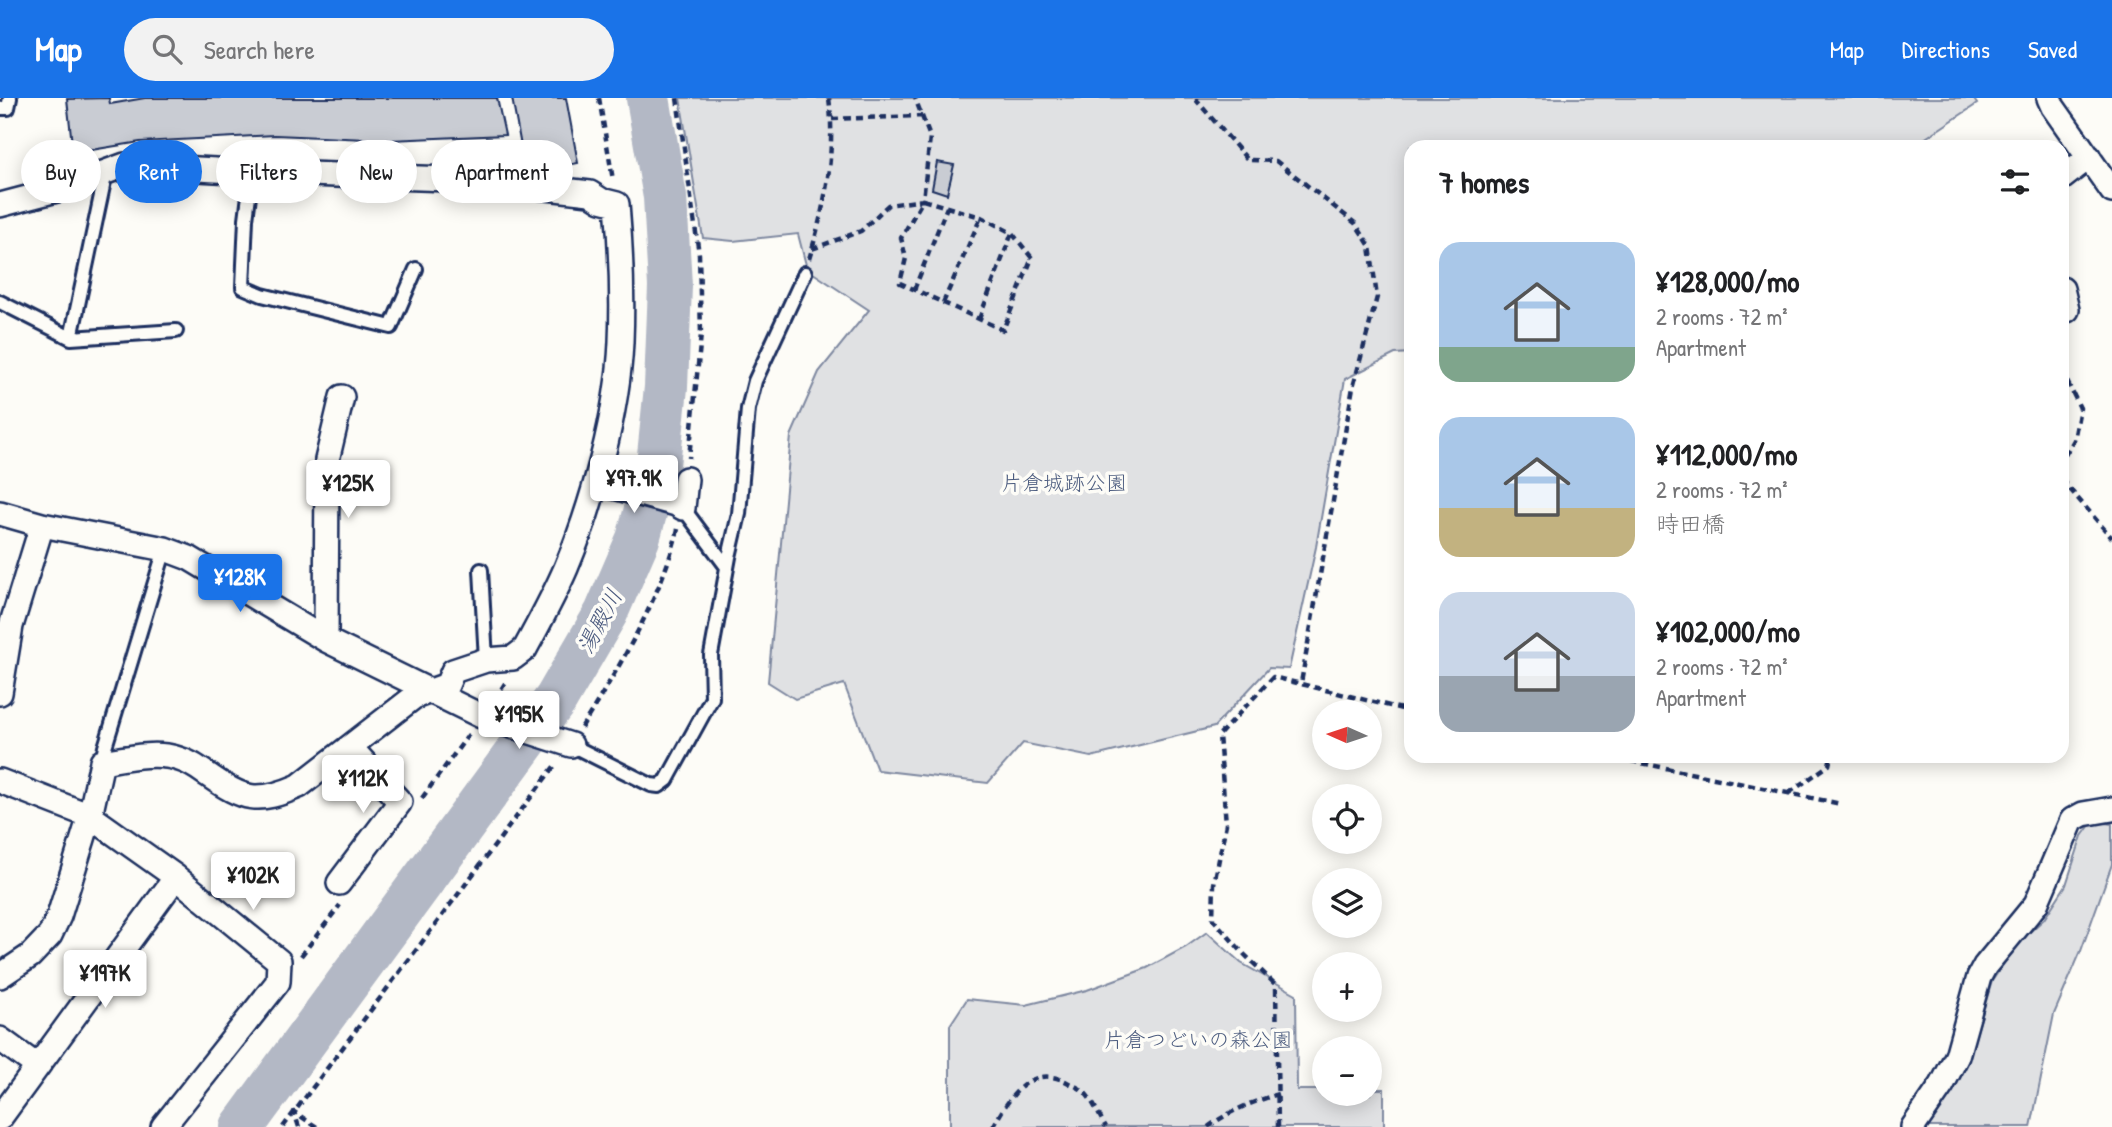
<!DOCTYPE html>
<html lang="en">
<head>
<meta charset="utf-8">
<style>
  :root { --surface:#fff; --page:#f2f2f2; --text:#202124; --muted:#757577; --accent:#1a73e8 }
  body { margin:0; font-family:"Patrick Hand","Klee One",sans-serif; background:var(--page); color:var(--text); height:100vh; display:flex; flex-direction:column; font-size:26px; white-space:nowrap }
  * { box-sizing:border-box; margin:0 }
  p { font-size:23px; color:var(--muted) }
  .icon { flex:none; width:38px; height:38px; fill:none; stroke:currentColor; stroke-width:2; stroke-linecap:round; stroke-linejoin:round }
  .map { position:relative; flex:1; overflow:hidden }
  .sheet { position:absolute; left:1404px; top:42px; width:665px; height:623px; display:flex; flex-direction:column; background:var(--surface); border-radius:21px; box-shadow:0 4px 18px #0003 }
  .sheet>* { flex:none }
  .banner { position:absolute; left:21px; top:42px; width:665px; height:63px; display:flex; gap:14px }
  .needle { width:46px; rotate:273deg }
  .controls { position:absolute; left:1312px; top:602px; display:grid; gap:14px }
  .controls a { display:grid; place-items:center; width:70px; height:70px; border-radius:50%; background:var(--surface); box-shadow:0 4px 18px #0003; font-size:35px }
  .price { position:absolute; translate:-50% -60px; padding:0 16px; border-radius:7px; background:#fff; color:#222; font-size:23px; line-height:46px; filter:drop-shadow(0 2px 4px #0008) }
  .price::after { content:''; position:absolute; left:50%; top:42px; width:21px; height:16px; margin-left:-10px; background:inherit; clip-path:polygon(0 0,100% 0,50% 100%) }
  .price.on { background:var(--accent); color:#fff }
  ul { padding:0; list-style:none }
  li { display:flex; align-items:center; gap:21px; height:175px; padding:0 35px }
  li span { display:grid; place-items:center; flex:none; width:196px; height:140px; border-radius:21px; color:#555 }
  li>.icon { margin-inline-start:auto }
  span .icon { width:84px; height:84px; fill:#fffc; stroke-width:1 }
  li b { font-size:30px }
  h2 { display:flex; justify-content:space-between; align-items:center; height:84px; padding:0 35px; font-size:30px }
  .tag { padding:0 24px; border-radius:32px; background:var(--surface); box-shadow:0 4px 18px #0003; font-size:24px; line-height:63px }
  .tag.on { background:var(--accent); color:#fff }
  header { display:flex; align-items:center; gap:42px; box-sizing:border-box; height:98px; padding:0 35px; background:var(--accent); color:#fff }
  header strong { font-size:33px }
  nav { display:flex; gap:38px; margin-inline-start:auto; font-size:24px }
  .search { width:490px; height:63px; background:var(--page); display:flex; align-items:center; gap:18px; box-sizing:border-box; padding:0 24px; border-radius:38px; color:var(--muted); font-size:26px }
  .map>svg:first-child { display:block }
  .green { fill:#e0e1e3; stroke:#7e88a0; stroke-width:2 }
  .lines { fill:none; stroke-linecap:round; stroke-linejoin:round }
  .river { stroke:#b3b8c5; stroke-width:44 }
  .building { fill:#c9ccd3; stroke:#1b2f5e; stroke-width:2 }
  .lane-casing { stroke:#1b2f5e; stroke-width:18 }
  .street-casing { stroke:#1b2f5e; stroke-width:28 }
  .path { stroke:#1b2f5e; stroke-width:4.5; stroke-dasharray:7 5; stroke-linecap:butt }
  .lane { stroke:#fdfcf7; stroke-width:12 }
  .street { stroke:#fdfcf7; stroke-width:23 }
  .labels { text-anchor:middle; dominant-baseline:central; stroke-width:7; stroke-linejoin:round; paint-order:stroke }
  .park-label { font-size:21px; fill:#4c5c7f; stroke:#fdfcf7 }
  .water-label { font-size:23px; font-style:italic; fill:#49587d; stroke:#fdfcf7 }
</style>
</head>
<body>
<header>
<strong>Map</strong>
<div class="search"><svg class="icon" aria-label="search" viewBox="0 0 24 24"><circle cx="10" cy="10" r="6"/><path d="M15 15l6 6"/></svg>Search here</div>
<nav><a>Map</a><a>Directions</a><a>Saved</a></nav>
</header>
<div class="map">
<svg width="2112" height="1029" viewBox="0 0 2112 1029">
  <rect width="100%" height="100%" fill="#fdfcf7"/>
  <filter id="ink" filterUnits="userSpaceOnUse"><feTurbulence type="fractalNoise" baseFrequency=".0143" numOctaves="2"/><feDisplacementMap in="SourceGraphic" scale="14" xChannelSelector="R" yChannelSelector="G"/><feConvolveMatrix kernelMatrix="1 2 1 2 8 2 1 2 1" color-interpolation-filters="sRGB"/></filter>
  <g filter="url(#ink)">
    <path class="green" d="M680,0h1293l4,6 -65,43h-502v206l-15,1 -50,25 -29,168 -27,122 -20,-1 -55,59 -123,30 -68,-14 -35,40 -111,-13 -33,-86 -49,15 -27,-17 23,-246 28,-64 50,-62 -62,-41 -9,-35 -65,7 -30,-3z
      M2093,723l19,3v40l-31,87 -27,63 -23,113h-104l12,-16 31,-56 22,-74 26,-38 26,-24 22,-34 16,-49z
      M1207,834l34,31 55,31 1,96h28v4h45v-5h14v38h-434v-102l17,-26 59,6 61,-15 60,-22 39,-21z"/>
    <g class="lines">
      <path class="river" d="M242,1029l314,-428 50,-86 32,-74 20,-74 8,-78 4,-101 -5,-89 -17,-99"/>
    </g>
    <path class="building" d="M109,0l1,6 35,-6h352l8,37 -115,5 -115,-5 -135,7 -67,11 -6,-54z
      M512,0h54l12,65 -52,10z
      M937,64l17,3 -7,29 -15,-5z"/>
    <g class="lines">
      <defs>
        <path id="lane" d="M0,10h8l2,-10
          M252,74l-6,47 -3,68 19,8 129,32 25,-58
          M0,204l71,36 105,-7
          M71,240l35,-166
          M683,410l44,59
          M481,472l5,90
          M571,647l80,40 8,1 8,-6 45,-82 -1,-43 18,-98 10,-43 9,-105 7,-28 50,-108
          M102,664l3,-15 60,-198"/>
        <path id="street" d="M2049,0l4,9 59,84
          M2062,80l27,-21
          M0,107l57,-15 68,-25 127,7 224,8 114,13 11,7 16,4c4,46 6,91 4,138 -3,70 -28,162 -55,226 -12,28 -27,55 -41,81l-12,9 -27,2 -33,11 -6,14 -33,12 -115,89c-42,18 -55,14 -91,-11 -10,-7 -18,-13 -29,-16 -23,-8 -53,-1 -77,3l-12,54 -31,100 -9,19 -20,21 -30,20
          M2062,191l5,21
          M596,384l80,22 7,4 3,-29
          M0,415l42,12 123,24 24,9 137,82 155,76 90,29
          M326,542l1,-180 15,-63
          M0,595l11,-67 31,-101
          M0,683l90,35 86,61 103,84 -1,21 -115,145
          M339,785l61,-81 -49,-54
          M0,941l37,27
          M0,1020l176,-241
          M1913,1029l29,-42 15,-29 22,-79 6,-11 51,-62 36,-84 11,-6 29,-5"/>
      </defs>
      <use href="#lane" class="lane-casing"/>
      <use href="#street" class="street-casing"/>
      <path class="path" d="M599,0l14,82
        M677,0l22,156 2,80 -12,124
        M1197,0v3l51,59 28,1 79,62 15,23 7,51 -24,90 -52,296
        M832,21l90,-3
        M923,102l58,17 31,16 20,25 -29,72 -103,-47 6,-25 -5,-20z
        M812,151l49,-18 27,-26 35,-5 7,-63 -15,-39
        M809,161c16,-52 27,-107 20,-161
        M914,192l33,-83
        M943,205l38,-86
        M979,221l33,-86
        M2062,273l18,37 -6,32 -12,20
        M2062,382l50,58
        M495,601l12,-19
        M581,630c38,-60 80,-130 97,-199
        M1607,658l234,48
        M1789,695l40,-28 2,-9
        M422,700l47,-64
        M301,858l39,-51
        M283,1029l273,-363
        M299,1029l-5,-15 23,15
        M993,1029c16,-29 36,-64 74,-45 5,3 11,5 15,8 10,8 17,26 24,37
        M1208,1029c22,-16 44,-25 70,-33
        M1278,1029l-2,-142 -31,-30 -32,-36 1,-35 12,-60 -7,-89 54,-58 137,34"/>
      <use href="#lane" class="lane"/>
      <use href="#street" class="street"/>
    </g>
  </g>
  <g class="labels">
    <g class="park-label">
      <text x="1064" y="384">片倉城跡公園</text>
      <text x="1198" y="941">片倉つどいの森公園</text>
    </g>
    <g class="water-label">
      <text transform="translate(599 523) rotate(-62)">湯殿川</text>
    </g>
  </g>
</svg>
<div class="controls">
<a><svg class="needle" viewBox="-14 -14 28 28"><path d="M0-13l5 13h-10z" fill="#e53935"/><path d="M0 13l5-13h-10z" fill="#757577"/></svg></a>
<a><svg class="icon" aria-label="locate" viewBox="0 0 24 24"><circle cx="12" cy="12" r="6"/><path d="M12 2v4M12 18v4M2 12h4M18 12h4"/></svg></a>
<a><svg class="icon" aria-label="layers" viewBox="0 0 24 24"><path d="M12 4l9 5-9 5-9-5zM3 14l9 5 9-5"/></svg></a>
<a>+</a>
<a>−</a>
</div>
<b class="price" style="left:634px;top:417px">¥97.9K</b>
<b class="price" style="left:348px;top:422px">¥125K</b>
<b class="price on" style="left:240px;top:516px">¥128K</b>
<b class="price" style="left:519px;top:653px">¥195K</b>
<b class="price" style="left:363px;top:717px">¥112K</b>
<b class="price" style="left:253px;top:814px">¥102K</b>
<b class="price" style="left:105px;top:912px">¥197K</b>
<div class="banner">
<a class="tag">Buy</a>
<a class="tag on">Rent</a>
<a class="tag">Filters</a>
<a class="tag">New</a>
<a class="tag">Apartment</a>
</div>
<section class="sheet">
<h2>7 homes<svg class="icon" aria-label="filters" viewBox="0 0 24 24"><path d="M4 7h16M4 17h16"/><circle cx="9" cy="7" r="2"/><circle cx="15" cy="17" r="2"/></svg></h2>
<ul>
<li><span style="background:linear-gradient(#a9c7e8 75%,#7fa58c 0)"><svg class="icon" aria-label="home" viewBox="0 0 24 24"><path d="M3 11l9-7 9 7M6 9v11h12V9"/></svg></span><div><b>¥128,000/mo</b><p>2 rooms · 72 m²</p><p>Apartment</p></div></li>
<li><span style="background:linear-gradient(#a9c7e8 65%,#c2b280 0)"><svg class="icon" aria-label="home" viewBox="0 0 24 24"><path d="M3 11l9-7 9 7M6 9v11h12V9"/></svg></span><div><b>¥112,000/mo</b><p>2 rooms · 72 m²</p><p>時田橋</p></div></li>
<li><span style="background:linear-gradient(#c9d6e8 60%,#9aa5b1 0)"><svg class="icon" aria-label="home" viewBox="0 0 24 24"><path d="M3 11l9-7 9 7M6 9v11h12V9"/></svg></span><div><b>¥102,000/mo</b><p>2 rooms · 72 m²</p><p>Apartment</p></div></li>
</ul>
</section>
</div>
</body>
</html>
